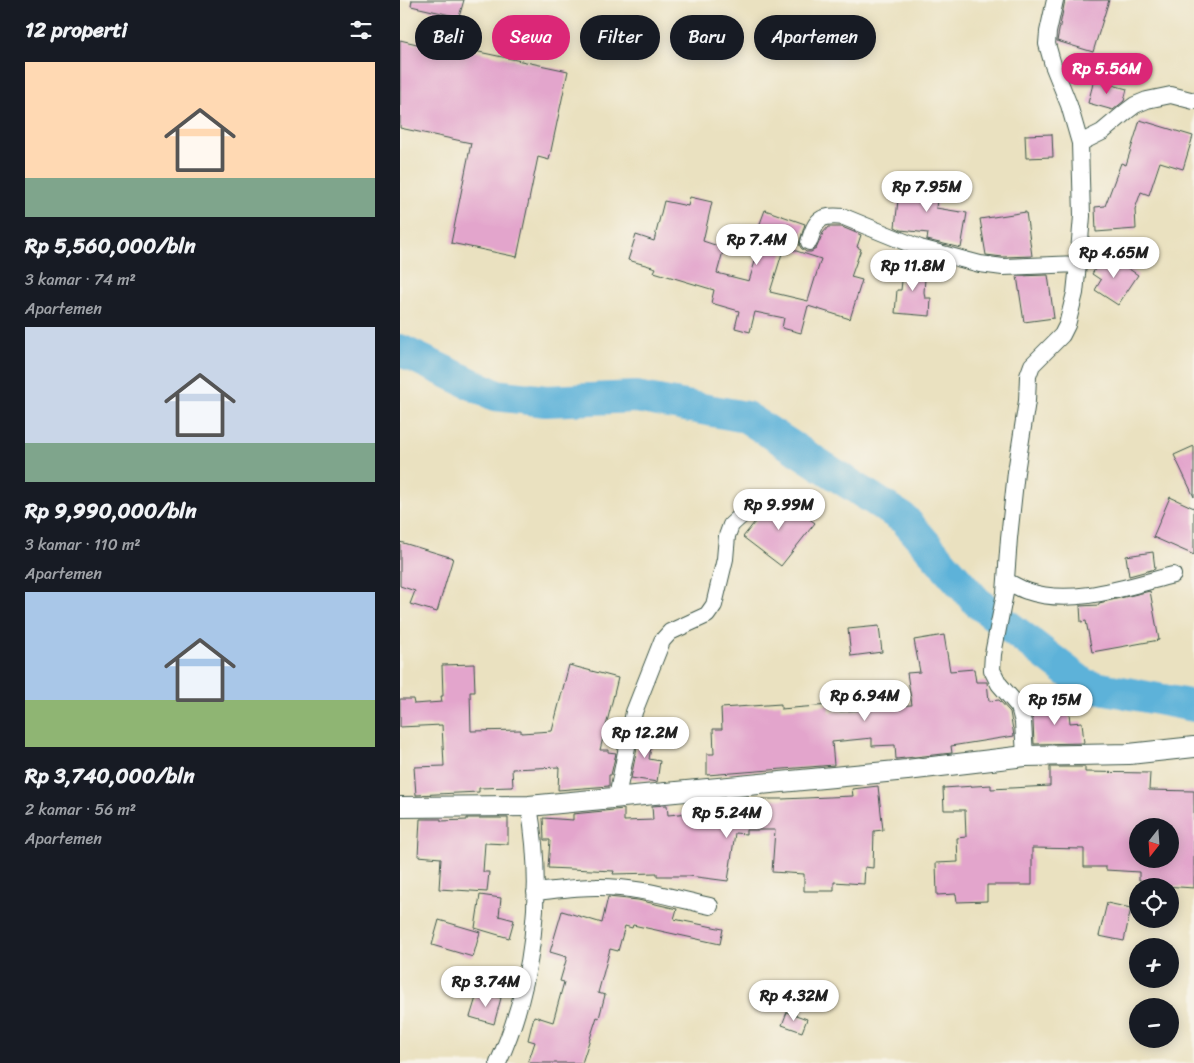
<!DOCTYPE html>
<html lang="id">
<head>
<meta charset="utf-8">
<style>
  :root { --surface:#171b24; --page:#20242c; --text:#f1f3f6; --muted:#9ea1a6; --accent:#db2777 }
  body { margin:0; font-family:Sriracha,sans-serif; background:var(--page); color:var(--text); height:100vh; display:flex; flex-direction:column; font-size:19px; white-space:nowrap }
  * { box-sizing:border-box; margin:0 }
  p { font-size:16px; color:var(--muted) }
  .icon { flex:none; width:28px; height:28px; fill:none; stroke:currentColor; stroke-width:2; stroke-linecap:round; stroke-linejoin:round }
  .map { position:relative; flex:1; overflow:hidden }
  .details { display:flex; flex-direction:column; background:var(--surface); width:400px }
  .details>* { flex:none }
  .guide { position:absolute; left:15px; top:15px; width:475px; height:45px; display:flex; gap:10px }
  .needle { width:32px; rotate:197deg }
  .buttons { position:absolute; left:729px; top:818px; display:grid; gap:10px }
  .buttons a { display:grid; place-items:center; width:50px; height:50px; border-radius:50%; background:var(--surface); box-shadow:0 2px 12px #0003; font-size:25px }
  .price { position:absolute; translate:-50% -42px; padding:0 11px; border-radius:18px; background:#fff; color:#222; font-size:16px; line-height:32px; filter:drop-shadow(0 1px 2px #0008) }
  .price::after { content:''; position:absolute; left:50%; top:30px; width:15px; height:11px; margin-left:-8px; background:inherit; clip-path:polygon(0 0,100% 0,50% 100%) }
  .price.active { background:var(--accent); color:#fff }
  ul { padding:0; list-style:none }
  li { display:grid; align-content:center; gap:10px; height:265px; padding:0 25px }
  li span { display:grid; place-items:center; height:155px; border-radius:0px; color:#555 }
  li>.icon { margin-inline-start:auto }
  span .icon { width:90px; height:90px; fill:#fffc; stroke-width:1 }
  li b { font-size:21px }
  h2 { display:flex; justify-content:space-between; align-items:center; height:60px; padding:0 25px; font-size:21px }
  .chip { padding:0 18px; border-radius:22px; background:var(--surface); box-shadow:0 2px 12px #0003; font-size:18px; line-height:45px }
  .chip.active { background:var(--accent); color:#fff }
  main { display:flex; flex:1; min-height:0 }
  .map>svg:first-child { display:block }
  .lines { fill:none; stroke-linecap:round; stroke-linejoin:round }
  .river { stroke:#5db2d9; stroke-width:32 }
  .building { fill:#e3a5cc; fill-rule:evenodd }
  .minor-casing { stroke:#3d5649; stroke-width:18 }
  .tertiary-casing { stroke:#3d5649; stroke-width:22 }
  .minor { stroke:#fff; stroke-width:16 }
  .tertiary { stroke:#fff; stroke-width:20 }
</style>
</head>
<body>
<main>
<section class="details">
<h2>12 properti<svg class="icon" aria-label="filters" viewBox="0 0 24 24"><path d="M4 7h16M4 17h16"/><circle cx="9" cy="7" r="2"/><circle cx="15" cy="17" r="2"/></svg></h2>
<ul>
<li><span style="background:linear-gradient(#ffd9b3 75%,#7fa58c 0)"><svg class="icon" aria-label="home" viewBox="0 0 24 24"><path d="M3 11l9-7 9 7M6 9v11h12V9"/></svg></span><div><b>Rp 5,560,000/bln</b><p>3 kamar · 74 m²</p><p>Apartemen</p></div></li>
<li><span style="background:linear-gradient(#c9d6e8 75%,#7fa58c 0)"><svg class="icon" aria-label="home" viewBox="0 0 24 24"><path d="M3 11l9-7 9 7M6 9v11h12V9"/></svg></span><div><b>Rp 9,990,000/bln</b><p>3 kamar · 110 m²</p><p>Apartemen</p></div></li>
<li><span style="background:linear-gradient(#a9c7e8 70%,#8fb573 0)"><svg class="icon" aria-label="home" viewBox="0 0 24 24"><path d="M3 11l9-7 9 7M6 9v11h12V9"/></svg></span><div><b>Rp 3,740,000/bln</b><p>2 kamar · 56 m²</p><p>Apartemen</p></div></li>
</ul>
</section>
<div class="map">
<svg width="794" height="1063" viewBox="0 0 794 1063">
  <rect width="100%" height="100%" fill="#f7f3e8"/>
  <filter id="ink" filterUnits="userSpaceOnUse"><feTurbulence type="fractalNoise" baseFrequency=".02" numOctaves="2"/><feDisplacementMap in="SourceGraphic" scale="10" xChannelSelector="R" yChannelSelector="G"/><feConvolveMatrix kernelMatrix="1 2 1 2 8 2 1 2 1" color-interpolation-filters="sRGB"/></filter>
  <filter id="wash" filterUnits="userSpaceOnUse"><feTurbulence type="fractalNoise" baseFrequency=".0096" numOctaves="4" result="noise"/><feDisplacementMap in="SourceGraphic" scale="20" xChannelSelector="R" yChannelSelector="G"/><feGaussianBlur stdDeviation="1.12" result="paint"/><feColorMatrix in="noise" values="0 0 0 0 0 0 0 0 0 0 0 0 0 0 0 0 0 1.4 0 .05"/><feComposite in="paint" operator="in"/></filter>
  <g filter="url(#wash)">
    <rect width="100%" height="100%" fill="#eae1c0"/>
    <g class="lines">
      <path class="river" d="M0,350l95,45 51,6 90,-4 110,20 158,102 73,83 108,83 109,21"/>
    </g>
    <g id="blocks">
      <path class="building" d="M12,0h52l-5,17 -48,-11z
        M665,0h44l-16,52 -36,-11z
        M18,39l150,32 -19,89 -11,-3 -21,100 -66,-14 20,-100 -71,-15v-88l17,4z
        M694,80l33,9 -3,12 -11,9 -25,-7z
        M740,120l53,16 -10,33 -23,-7 -11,33 -8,-3 -6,17 1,20 -40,3 -1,-25 10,-1 16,-43 5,2z
        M652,134l1,23 -27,1 -1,-23z
        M492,179l47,5 -3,24 31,5 -6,35 -34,-8 1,-7 -27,-3 -6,-3 3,-27 -8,-1z
        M290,197l22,5 -9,39 21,7 -7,25 32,8 13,-42 -7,-2 10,-27 40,14 -6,20 2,4 5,4h5l5,-3 7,-16 5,-6h14l19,8 -4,12 4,2 -10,28 11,3 -12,39 -42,-13 -7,27 -19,-5 2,-10 -29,-6 -5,20 -15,-4 4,-17 -28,-8 3,-13 -60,-18 2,-4 -28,-8 8,-25 18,6 10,-40 24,5zM384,247l37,12 -13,42 -38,-9z
        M626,212l6,44 -29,1 -17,-2 -6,-36z
        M705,253l33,22 -20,30 -23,-15 6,-10 -9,-6z
        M504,263l22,2 -2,27 1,6h6l-1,18 -35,-3 2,-23h4z
        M648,275l6,43 -30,4 -7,-46z
        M794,446v51l-20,-42z
        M770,497l24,11v47l-41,-18z
        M384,500l31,23 -34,43 -38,-29 27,-34 7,6z
        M0,542l53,16 -16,54 -27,-8 5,-13 -15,-5z
        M753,552l2,17 -26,7 -3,-20z
        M750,591l9,49 -67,12 -6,-31 -5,1 -1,-16 19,-1v-2z
        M479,626l3,26 -31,4 -3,-27z
        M544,635l6,36 24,-2 2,13h11l2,19 10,-1 11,12 4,24 -63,10 1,7 -56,6 -1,-14 -23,1v-8l-40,4 2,23 -127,10v-21h7l-1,-25h9l-1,-21 60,-4v5l48,-4v7l30,-2v-3l53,-2 -5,-32 13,-1 -6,-32z
        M74,664l1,28h-5l1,39 50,-1v3l31,-2 17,-66 49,13 -18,72h8v2l8,1 -5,22h-2v11l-51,4 1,-23 -47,2 1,18 -34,1v4l-63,3 -2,-28 30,-1 -2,-41 -42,2v-28h13l1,5 28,-2 -1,-6h2l-1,-31z
        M662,703l1,10 6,-1 1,11 12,-1 2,21 -50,1 -1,-23 -4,-16z
        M241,728l13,3 -5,28 11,2 -3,21 -26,-4z
        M650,767h35v5l65,1 -1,17 45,1v97l-30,-2v-4l-25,-2v-8l-33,-2v-3h-22v-18l-52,-1v37h-45v16l-30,1 -1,-8 -19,1 -1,-32 22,-1 -1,-24 9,-1 -1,-27h-21l-1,-22 48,-3v4l59,-3zM738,826h32v33h-32z
        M478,786l5,44 -9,1 -1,37 -8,-1 -1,17 -30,-2v9h-30v-17l-32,-2 3,-42h-29v4l-11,-1 -7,48 -39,-5h-32v-3l-44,1 1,-3 -66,-3 2,-28h-6l-1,-22 30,2v-6l51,-5v12l29,-1 -1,-14 15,-1 1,10 42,-4v-10l21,-2h51l71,-3 -1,-7z
        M67,818h41v26l-23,-1 -2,29h6l-2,20 -48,-3 2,-31 -23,-2 2,-37h21v2l26,-1z
        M80,895l21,3 -2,18 15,4 -5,18 -34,-10z
        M208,897l30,3 39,9 -3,10 49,10 -3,15 -87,-19 -1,3 -7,-2 -7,25 -8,-2 -12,44 7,2 -6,23 -2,-1 -15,46h-54l7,-21 -7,-2 6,-24 19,6 11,-40 -4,-1 7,-24 -17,-5 12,-41 40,12z
        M707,903l24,5 -7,33 -25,-5z
        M39,920l41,12 -7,25 -41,-12z
        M78,991l23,7 -7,26 -24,-7z
        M387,1012l20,7 -5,13 -20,-7z"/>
    </g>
  </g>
  <g filter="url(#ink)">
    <use href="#blocks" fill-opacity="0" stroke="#3d5649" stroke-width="1"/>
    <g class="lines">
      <defs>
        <path id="minor" d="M680,143l22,-11 25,-21 8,-6 12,-5 24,-5 23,6
          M409,242c7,-22 10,-28 35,-25l76,31 60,16 23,3 75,-3
          M606,581c7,3 14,8 21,10 45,16 102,-5 146,-16
          M625,756l-2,-34 -4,-15 -20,-23 -7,-14 1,-16 12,-61 4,-55 7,-66 11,-71 1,-25 4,-11 30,-30 5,-10 8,-32 3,-29 4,-48 -2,-73 -11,-38 -16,-40 -6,-21 1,-12 7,-32
          M217,797l17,-85 28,-71 8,-9 37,-17 7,-10 11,-46 2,-23 4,-11 25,-23
          M135,892c20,-2 41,-5 61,-5 39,-1 77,11 114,19
          M98,1063c36,-79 46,-172 31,-257"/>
        <path id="tertiary" d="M0,807l129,-1 378,-36 118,-14 104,-2 65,-7"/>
      </defs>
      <use href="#minor" class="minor-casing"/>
      <use href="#tertiary" class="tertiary-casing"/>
      <use href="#minor" class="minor"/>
      <use href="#tertiary" class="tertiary"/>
    </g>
  </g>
</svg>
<div class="buttons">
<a><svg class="needle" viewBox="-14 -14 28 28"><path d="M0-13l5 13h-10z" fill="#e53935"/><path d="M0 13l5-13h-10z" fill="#9ea1a6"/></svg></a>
<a><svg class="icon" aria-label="locate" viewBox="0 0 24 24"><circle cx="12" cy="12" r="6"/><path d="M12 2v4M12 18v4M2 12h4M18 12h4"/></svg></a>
<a>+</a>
<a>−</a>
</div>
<b class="price active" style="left:707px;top:95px">Rp 5.56M</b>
<b class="price" style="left:527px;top:213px">Rp 7.95M</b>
<b class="price" style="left:357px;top:266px">Rp 7.4M</b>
<b class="price" style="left:714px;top:279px">Rp 4.65M</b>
<b class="price" style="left:513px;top:292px">Rp 11.8M</b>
<b class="price" style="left:379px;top:531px">Rp 9.99M</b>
<b class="price" style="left:465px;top:722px">Rp 6.94M</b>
<b class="price" style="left:655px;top:726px">Rp 15M</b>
<b class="price" style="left:245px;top:759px">Rp 12.2M</b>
<b class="price" style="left:327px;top:839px">Rp 5.24M</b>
<b class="price" style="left:86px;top:1008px">Rp 3.74M</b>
<b class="price" style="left:394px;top:1022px">Rp 4.32M</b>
<div class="guide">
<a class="chip">Beli</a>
<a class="chip active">Sewa</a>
<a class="chip">Filter</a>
<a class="chip">Baru</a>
<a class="chip">Apartemen</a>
</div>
</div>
</main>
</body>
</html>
